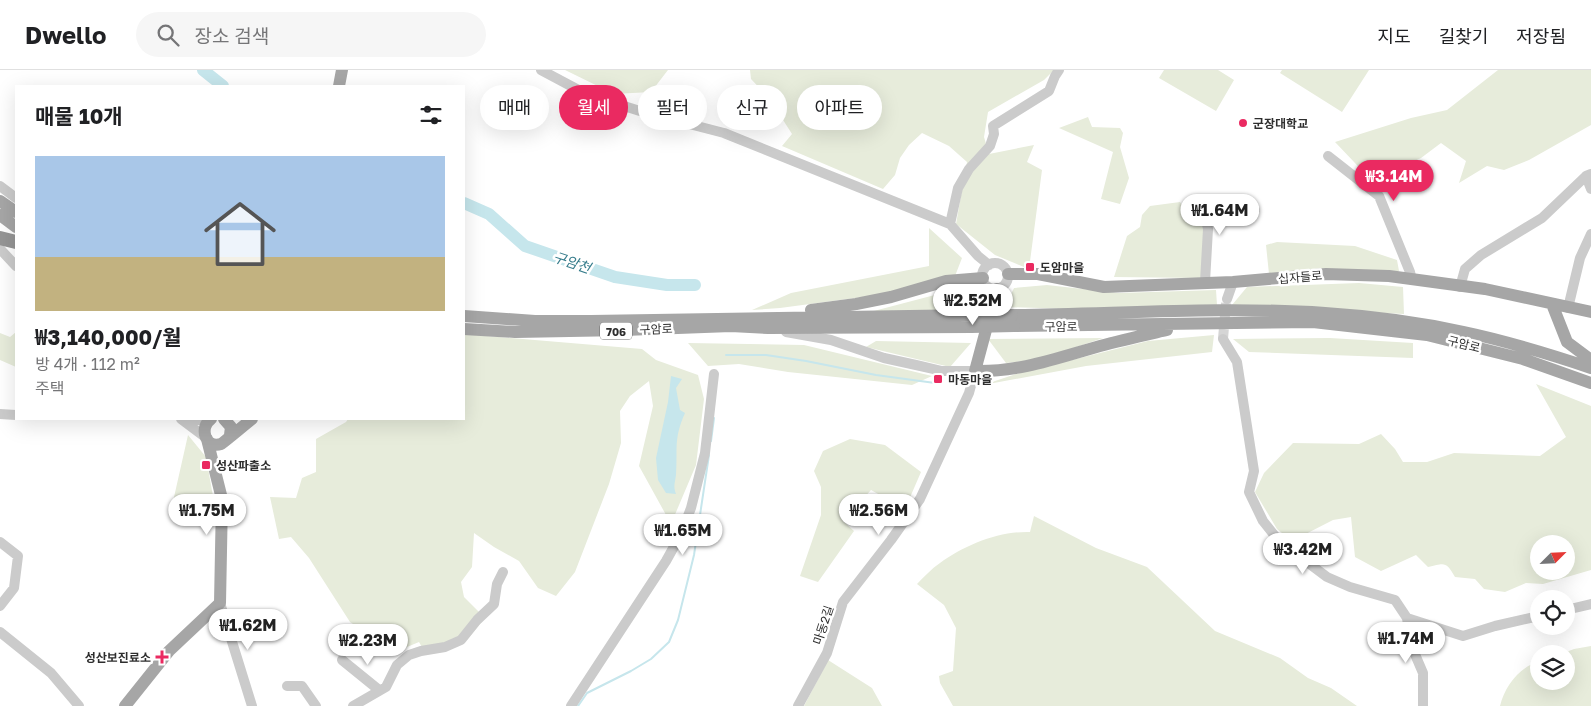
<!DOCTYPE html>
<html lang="ko">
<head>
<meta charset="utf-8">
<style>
  :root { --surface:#fff; --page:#f6f6f6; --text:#202124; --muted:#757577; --line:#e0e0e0; --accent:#ea2a61 }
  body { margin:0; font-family:"Golos Text","Noto Sans KR",sans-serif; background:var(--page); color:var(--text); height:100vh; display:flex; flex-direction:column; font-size:19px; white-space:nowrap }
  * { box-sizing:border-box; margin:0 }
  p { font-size:16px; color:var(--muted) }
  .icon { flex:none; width:28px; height:28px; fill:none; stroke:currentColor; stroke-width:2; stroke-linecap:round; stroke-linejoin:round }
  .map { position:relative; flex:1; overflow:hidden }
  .drawer { position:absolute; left:15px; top:15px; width:450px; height:335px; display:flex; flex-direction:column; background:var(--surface); border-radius:0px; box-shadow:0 5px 20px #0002 }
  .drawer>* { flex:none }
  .banner { position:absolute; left:480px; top:15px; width:475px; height:45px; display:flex; gap:10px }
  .needle { width:32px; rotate:66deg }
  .tools { position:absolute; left:1530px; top:465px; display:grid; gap:10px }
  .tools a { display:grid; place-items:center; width:45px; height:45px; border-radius:50%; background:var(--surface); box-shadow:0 5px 20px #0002; font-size:25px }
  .price { position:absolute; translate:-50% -42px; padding:0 11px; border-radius:18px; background:#fff; color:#222; font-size:16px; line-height:32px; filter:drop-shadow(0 1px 2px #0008) }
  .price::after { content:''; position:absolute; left:50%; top:30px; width:15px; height:11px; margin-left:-8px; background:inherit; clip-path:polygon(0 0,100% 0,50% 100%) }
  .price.selected { background:var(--accent); color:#fff }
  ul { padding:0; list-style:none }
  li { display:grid; align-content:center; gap:10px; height:265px; padding:0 20px }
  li+li { border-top:1px solid var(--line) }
  li span { display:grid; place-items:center; height:155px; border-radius:0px; color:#555 }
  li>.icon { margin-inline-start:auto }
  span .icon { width:90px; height:90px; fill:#fffc; stroke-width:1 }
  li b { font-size:21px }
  h2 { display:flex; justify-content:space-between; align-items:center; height:60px; padding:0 20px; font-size:21px }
  .tag { padding:0 18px; border-radius:22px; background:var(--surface); box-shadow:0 5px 20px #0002; font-size:18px; line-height:45px }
  .tag.selected { background:var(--accent); color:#fff }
  header { display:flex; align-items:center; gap:30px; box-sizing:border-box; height:70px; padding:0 25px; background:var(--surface); border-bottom:1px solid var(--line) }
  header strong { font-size:24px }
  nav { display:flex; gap:28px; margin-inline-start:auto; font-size:18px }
  .search { width:350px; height:45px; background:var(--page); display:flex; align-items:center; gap:12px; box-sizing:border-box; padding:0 18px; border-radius:28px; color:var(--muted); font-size:19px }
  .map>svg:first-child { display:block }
  .green { fill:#e7ecdb; fill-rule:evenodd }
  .water { fill:#c6e6ec }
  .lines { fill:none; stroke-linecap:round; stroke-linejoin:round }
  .stream { stroke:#c6e6ec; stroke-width:2 }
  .river { stroke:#c6e6ec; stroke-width:12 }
  .minor-tunnel { stroke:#d5d5d5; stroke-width:10; stroke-dasharray:10 5; stroke-linecap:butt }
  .minor { stroke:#cbcbcb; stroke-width:10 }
  .major { stroke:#a6a6a6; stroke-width:12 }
  .highway { stroke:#959595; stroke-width:14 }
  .major-bridge { stroke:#a6a6a6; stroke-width:12 }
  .poi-dot { fill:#ea2a61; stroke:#fff; stroke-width:2 }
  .labels { text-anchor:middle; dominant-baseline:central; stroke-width:5; stroke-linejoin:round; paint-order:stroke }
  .shield { fill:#fff; stroke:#6d6d6d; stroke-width:1 }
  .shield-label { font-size:11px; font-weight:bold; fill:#2e2e2e }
  .poi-label { font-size:12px; font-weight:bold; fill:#2e2e2e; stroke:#fff; text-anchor:start }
  .street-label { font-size:12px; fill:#2e2e2e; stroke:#fff }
  .water-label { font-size:14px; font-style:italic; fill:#377d8c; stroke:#fff }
</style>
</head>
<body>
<header>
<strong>Dwello</strong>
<div class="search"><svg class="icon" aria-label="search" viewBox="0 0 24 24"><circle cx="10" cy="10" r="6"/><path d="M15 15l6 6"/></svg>장소 검색</div>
<nav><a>지도</a><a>길찾기</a><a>저장됨</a></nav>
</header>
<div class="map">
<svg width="1591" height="636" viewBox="0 0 1591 636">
  <rect width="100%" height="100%" fill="#fff"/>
  <path class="green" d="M565,0h103l-17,22 -37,2z
    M750,0h304l-10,10 -56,32 -4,25 5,17 45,-9 -7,17 15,8 -13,99 -34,-14 -39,-31 11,-62 -18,-16 -27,-13 -13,12 -9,13 -5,17 -12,14 -101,-43 10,-12 -23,-36 -18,-19z
    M1164,0h54l16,10 -18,31 -57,-33z
    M1282,0h87l-27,42 -62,-39z
    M1498,0h93v55l-62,35 -25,10 -17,-4 -28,17 7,-22 -25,-18 -20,15 -22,10 -11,17 -14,-2 -39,-41 76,-24 36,-8z
    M1088,47l4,10 28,1 3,5 -3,14 9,31 -9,26 -19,-5 12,-47 -54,-24z
    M1180,132l8,12 14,1 4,31 -5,32 -87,-1 13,-41 13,-9 2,-12 8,-9z
    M929,158l33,30 -7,18 -70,18 -105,14 -28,2 39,-17 138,-27z
    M1277,172l78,4 42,14 2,11 -130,3 -3,-29z
    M1359,213l44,4 1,27 -172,-9 15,-18z
    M1047,215l72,8 97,-3 1,15 -145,4 -67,-2 9,-19z
    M969,216l15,2 4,21 -118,3z
    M16,262v35l-16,-7v-27l10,4z
    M464,264l178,15 14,11 42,15 6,24 -8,66 -25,59 -32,-58 14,-60 -4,-25 -19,15 -10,15 1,32 -12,41 -34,88 -19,24 -18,-8 -19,-27 -25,-14 -20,-14 -2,34 -11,15 3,15 21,21 -18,22 -44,9 -4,-7 -24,10 -45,-30 -41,-64 -18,-21 -12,2 -9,-42 26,1 6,-20 14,-6v-33l30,-17 2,-3h116z
    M1214,265l-2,17 -126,14 -103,19 33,-11 132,-33z
    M1103,268l-62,21 -35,4 -18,-24z
    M1330,268l83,5v15l-164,-6 -16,-13z
    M876,271l95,2 -21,24 -84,-20z
    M688,273l116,2 128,31 -20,9 -124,-13 -49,-8 -31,2z
    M1536,314l55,22v164l-48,14 -17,-1 -21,9 -21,-3 -9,-10 -20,-2c-9,-16 -10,-14 -27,-10l-12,-12 -35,16 -26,-14 -4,-40 -18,3 -41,21 -15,-12 -22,-37 9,-19 29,-30 66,1 22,-10 14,15 8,13h24l27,-9 86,3 26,-19zM1539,474h27v27h-27z
    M188,365l18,22 8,45 -1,12 -20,-1 -21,-7z
    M850,369l35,6 36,27 -16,37 -34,-19 -28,31 11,10 -36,51 -18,-6 21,-61v-28l-7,-16 9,-20z
    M1034,446l62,32 51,19 68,64 65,27 28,20 23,10 26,18h-404l-13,-23 -1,-7 14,-5 3,-43 -12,-23 -27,-21c7,-7 14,-15 23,-21 25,-18 59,-32 90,-31z
    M1591,576v60h-91c5,-20 19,-38 39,-45v20h27v-27h-5l13,-5z
    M828,590l44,28 10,18h-78z"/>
  <path class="water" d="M671,306l11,3 -6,9 4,22 5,3c-12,27 -7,36 -9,62 -1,8 -3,11 0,19l-10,-1 -8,-13 -2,-22 12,-56z"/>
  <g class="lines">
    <path class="stream" d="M726,285h40l40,6 70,14 59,8
      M711,371l3,-23
      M578,636l9,-13 44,-22 20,-12 18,-17 9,-22 16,-65 15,-100"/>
    <path class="river" d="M203,0l20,16
      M464,133l25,11 36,32 90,31 52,8h28"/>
    <path class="minor-tunnel" d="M1223,269l3,-36"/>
    <path class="minor" d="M541,0l45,24 57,18 81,21 226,91 28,32 11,9
      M1328,86l51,40 31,76 2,8
      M1586,106l5,13
      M0,116l16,12
      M950,154l8,-36 11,-19 21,-23 4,-12 -1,-8 56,-35 6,-15 4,-6
      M0,179l16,17
      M982 206a13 13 0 1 1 26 0a13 13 0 1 1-26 0Z
      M1205,212l3,-53 -3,-14 50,-5
      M1460,217l5,-18 16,-14 61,-37 44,-42 5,-2
      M1227,229l6,-17
      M1568,238l12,-50 11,-24
      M786,262l45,8 53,18 32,7 26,6h33l-6,22 -49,106 -29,41 -48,62 -16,51 -29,53
      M1223,269l14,23 17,109 -5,21 14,29 16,20 48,36 23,10 45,13 12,18 56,18 32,-10 44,-10
      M0,344l16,1
      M181,349l24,18
      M191,349l17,2
      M0,472l18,14 -4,32 -14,18
      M220,533l32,103
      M1566,540l25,-6
      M1407,548l4,27 12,28v33
      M0,562l51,41 28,33
      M342,590l37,30
      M287,616h15l14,20
      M353,636l33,-19 11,-22 12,-10 12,-4 24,-4 16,-7 16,-20 17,-16 3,-20 6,-12
      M571,636l95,-145 15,-27 10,-26 14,-55 9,-79"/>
    <path class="major" d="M339,16l3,-16
      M0,131l16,11
      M0,145l16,12
      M1008,204h30l66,13 129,-5 93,-8 63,2 96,13 106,23
      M997,219l-22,82c45,1 82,-13 125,-25 22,-6 45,-11 67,-16
      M1552,234l15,38 24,18
      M811,240l45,-6 35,-7 55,-16 37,-3
      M1012,245c104,-1 210,-9 313,-2 47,3 93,9 139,19 43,9 85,22 127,36
      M464,246l71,5h56l384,-6
      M1014,256l299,-4 114,13 96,24 68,24
      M464,259l51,3 109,-2 107,-4 37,2 203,-1
      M211,349c-12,8 -6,30 10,25 2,-1 27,-22 31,-25
      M224,349l7,8 -1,8
      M125,636l44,-55 51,-48 2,-104 -15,-60"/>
    <path class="highway" d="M0,168l16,4"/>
    <path class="major-bridge" d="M975,245h37
      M971,257l43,-1"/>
  </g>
  <g class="poi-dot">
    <circle cx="1243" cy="53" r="5"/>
    <rect x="1025" y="192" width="10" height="10" rx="2.5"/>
    <rect x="933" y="304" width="10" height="10" rx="2.5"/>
    <rect x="201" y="390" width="10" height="10" rx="2.5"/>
    <path d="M159.5 579.5h5v5h5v5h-5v5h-5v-5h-5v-5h5z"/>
  </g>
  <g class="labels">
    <rect class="shield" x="600" y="252.5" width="32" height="17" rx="4"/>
    <g class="shield-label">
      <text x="616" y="261">706</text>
    </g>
    <g class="poi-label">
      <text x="1253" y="53">군장대학교</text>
      <text x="1040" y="197">도암마을</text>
      <text x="948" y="309">마동마을</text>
      <text x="216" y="395">성산파출소</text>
      <text x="151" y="587" text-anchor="end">성산보진료소</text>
    </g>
    <g class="street-label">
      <text transform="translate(1300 207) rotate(-5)">십자들로</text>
      <text x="1061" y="256">구암로</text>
      <text transform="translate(656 259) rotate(-2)">구암로</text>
      <text transform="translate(1464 274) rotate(14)">구암로</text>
      <text transform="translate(823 555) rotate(-72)">마동2길</text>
    </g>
    <g class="water-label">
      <text transform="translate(572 192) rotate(19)">구암천</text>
    </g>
  </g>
</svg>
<div class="tools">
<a><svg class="needle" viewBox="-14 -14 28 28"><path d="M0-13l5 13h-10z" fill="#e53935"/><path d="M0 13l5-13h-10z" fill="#757577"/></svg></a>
<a><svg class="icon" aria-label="locate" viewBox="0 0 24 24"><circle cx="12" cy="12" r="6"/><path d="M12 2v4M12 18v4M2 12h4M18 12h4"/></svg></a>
<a><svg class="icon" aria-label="layers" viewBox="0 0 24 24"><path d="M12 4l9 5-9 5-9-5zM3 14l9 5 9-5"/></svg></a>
</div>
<b class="price selected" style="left:1394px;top:132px">₩3.14M</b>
<b class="price" style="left:1220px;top:166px">₩1.64M</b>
<b class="price" style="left:973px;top:256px">₩2.52M</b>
<b class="price" style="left:207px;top:466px">₩1.75M</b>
<b class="price" style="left:879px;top:466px">₩2.56M</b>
<b class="price" style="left:683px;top:486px">₩1.65M</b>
<b class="price" style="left:1303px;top:505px">₩3.42M</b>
<b class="price" style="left:248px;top:581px">₩1.62M</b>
<b class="price" style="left:1406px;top:594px">₩1.74M</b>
<b class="price" style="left:368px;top:596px">₩2.23M</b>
<div class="banner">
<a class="tag">매매</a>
<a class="tag selected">월세</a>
<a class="tag">필터</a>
<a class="tag">신규</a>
<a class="tag">아파트</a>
</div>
<section class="drawer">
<h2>매물 10개<svg class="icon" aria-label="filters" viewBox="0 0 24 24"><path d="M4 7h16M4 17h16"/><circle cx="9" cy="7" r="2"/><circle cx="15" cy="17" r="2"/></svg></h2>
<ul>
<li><span style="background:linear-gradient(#a9c7e8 65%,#c2b280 0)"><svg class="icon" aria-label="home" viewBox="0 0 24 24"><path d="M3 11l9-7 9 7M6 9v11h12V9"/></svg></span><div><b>₩3,140,000/월</b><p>방 4개 · 112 m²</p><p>주택</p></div></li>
</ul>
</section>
</div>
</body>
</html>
